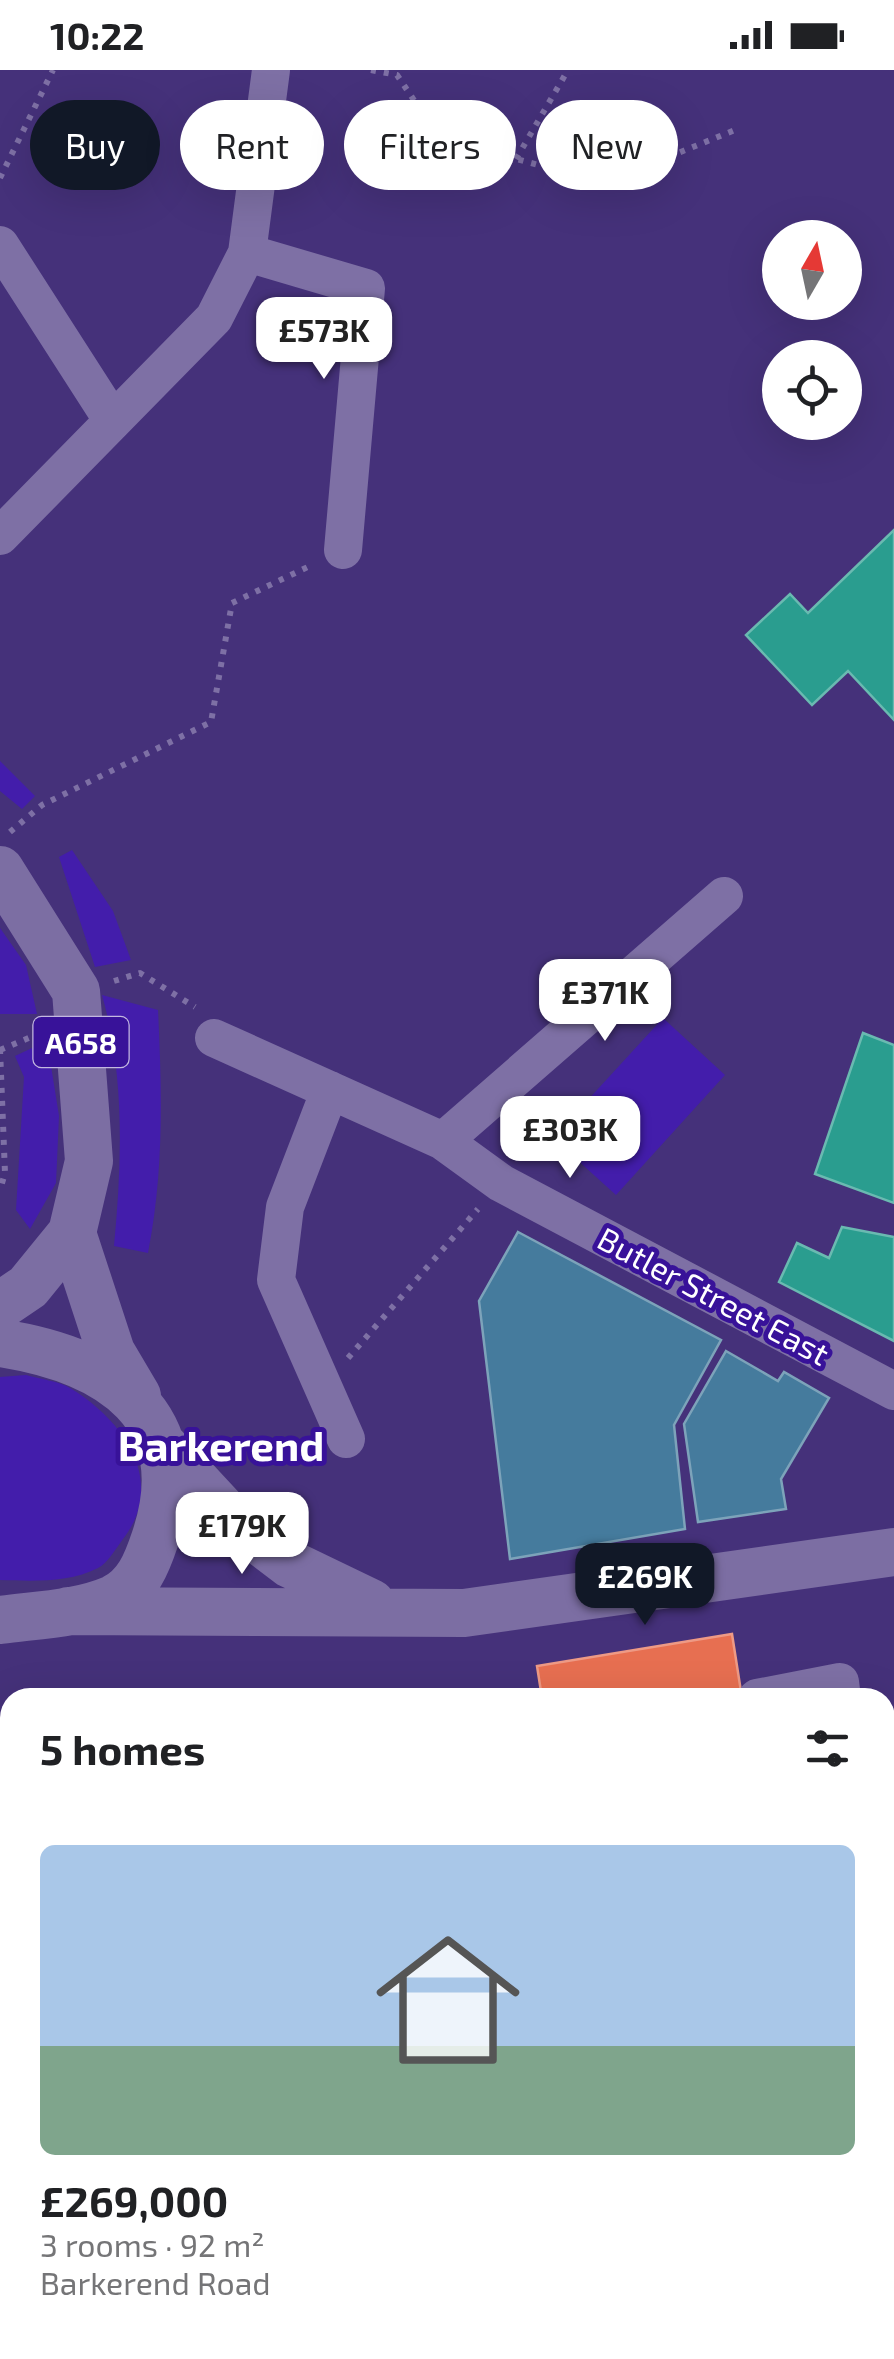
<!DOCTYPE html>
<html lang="en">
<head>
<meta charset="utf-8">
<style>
  :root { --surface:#fff; --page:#f2f2f2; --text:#202124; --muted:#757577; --accent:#111827 }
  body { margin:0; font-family:"Exo 2",sans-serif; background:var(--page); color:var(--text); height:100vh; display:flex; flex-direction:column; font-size:38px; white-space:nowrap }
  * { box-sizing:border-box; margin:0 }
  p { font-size:32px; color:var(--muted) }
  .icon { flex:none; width:55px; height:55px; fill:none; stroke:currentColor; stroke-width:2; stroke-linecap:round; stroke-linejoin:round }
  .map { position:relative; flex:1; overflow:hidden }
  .panel { position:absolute; left:0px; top:1618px; width:895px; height:672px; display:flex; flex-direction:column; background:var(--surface); border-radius:30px 30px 0 0; box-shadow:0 10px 40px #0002 }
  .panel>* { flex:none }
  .top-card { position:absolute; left:30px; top:30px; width:835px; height:90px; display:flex; gap:20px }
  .needle { width:65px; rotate:9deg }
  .fabs { position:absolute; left:762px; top:150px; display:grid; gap:20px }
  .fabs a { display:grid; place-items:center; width:100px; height:100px; border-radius:50%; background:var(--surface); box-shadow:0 10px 40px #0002; font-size:50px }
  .price { position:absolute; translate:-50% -85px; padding:0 22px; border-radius:20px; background:#fff; color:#222; font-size:32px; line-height:65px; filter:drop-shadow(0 2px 5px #0008) }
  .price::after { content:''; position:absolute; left:50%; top:60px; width:30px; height:22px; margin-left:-15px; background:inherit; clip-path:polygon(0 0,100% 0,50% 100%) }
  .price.current { background:var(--accent); color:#fff }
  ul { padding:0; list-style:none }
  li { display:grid; align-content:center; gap:20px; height:530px; padding:0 40px }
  li span { display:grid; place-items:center; height:310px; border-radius:15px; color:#555 }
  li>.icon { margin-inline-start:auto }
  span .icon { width:180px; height:180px; fill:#fffc; stroke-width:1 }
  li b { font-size:42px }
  h2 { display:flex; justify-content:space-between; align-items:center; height:120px; padding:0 40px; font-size:42px }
  .chip { padding:0 35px; border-radius:45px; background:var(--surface); box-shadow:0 10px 40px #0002; font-size:35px; line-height:90px }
  .chip.current { background:var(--accent); color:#fff }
  .status { display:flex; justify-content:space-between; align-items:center; height:70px; padding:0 50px; background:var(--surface); direction:ltr }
  .status svg { height:28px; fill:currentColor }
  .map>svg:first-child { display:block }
  .green { fill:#431dab }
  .shops { fill:#e76f51; stroke:#ee9a85; stroke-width:2.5 }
  .schools { fill:#2a9d8f; stroke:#6abab1; stroke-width:2.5 }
  .public { fill:#457b9d; stroke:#7da3ba; stroke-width:2.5 }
  .industry { fill:#8a817c; stroke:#ada7a3; stroke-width:2.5 }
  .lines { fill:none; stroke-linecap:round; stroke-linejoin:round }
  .path { stroke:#7e70a5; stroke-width:6; stroke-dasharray:5 8; stroke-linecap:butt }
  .minor { stroke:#7e70a5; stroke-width:38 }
  .major { stroke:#7c6ea3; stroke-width:48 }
  .labels { text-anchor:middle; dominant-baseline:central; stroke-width:10; stroke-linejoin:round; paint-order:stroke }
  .shield { fill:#381299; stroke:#c3b8e0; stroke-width:2.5 }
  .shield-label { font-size:30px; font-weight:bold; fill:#fff }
  .street-label { font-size:32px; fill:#fff; stroke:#381299 }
  .district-label { font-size:42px; font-weight:bold; fill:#fff; stroke:#381299 }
</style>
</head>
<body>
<div class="status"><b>10:22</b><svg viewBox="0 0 49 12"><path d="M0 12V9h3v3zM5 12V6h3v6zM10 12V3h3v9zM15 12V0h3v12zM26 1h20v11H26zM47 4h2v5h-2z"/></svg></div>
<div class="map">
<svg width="894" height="2289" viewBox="0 0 894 2289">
  <rect width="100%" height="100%" fill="#45317a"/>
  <path class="green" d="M0,691l35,35 -13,13 -22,-18z
    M72,780l41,61 18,49 -36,7 -36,-110z
    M0,858l26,37 11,49h-37z
    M102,925l56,15c4,83 6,161 -10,243l-34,-7c8,-84 11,-170 -12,-251z
    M663,948l62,57 -109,120 -63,-57z
    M47,971l12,75 -3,67 -26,46 -14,-19 8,-133 -9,-21z
    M26,1305c14,4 32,6 44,13 52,31 98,93 53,151 -7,9 -15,24 -25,29 -29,15 -66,13 -98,12v-203z"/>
  <path class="shops" d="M732,1564l10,64h-200l-5,-32z"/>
  <path class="schools" d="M894,460v190l-46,-49 -36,34 -66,-70 44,-41 18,19z
    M863,963l31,12v158l-79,-29z
    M842,1157l52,10v104l-115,-59 18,-39 32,15z"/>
  <path class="public" d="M518,1162l203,108 -47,85 11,104 -175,30 -31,-258z
    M726,1281l52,30 6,-9 45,26 -48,81 5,30 -88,13 -14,-98z
    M0,1937l10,8v66l-10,12z"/>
  <path class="industry" d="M0,2106l10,8v166h270l5,9h-285z
    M549,2280h48l-24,9h-21z"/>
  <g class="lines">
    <path class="path" d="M371,0l26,5 31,46 30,22 117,32 39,4 121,-49
      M516,89l52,-89
      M0,108l53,-108
      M10,762l32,-27 169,-83 21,-119 82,-39
      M114,911l26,-8 55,34
      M0,979l5,124 -5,17
      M0,980l38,-16
      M348,1288l130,-149
      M356,2280l5,9"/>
    <path class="minor" d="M0,175l113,176
      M247,183l119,35 -23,262
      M0,466l214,-218 33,-65 24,-183
      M214,968l229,103 58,42 393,208
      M330,1020l-45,117 -9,73 70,159
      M443,1071l281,-245
      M757,1628l83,-16 2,16
      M885,1784l9,-11
      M0,1842l10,18
      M885,1930l9,-10
      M885,1962l9,9"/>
    <path class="major" d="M0,800l76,121 13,170 -17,72 -44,54 -28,19
      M72,1163l39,119 26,44
      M0,1273c110,17 197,72 155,196 -8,24 -17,48 -42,60 -35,15 -76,16 -113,21
      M165,1378l65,70 60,46 81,39
      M68,1541l396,2 430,-61"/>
  </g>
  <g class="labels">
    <rect class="shield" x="33.5" y="947" width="95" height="50" rx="8"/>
    <g class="shield-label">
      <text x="81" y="972">A658</text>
    </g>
    <g class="street-label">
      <text transform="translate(714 1225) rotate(28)">Butler Street East</text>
    </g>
    <g class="district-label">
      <text x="221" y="1374">Barkerend</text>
    </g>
  </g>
</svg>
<div class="fabs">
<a><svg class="needle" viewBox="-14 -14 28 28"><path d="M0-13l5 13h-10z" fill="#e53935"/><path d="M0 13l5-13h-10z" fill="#757577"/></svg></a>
<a><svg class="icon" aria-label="locate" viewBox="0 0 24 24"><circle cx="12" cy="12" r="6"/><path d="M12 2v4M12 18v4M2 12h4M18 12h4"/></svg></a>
</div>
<b class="price" style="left:324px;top:312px">£573K</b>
<b class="price" style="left:605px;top:974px">£371K</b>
<b class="price" style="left:570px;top:1111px">£303K</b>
<b class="price" style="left:242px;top:1507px">£179K</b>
<b class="price current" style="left:645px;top:1558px">£269K</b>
<div class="top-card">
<a class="chip current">Buy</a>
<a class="chip">Rent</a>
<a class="chip">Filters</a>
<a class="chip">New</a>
</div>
<section class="panel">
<h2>5 homes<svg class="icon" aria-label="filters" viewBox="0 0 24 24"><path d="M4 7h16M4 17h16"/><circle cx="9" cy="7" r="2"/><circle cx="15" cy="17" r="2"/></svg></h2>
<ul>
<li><span style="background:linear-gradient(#a9c7e8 65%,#7fa58c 0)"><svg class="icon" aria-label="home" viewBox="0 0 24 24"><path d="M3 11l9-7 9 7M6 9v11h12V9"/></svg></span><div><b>£269,000</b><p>3 rooms · 92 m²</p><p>Barkerend Road</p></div></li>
</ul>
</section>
</div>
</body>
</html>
